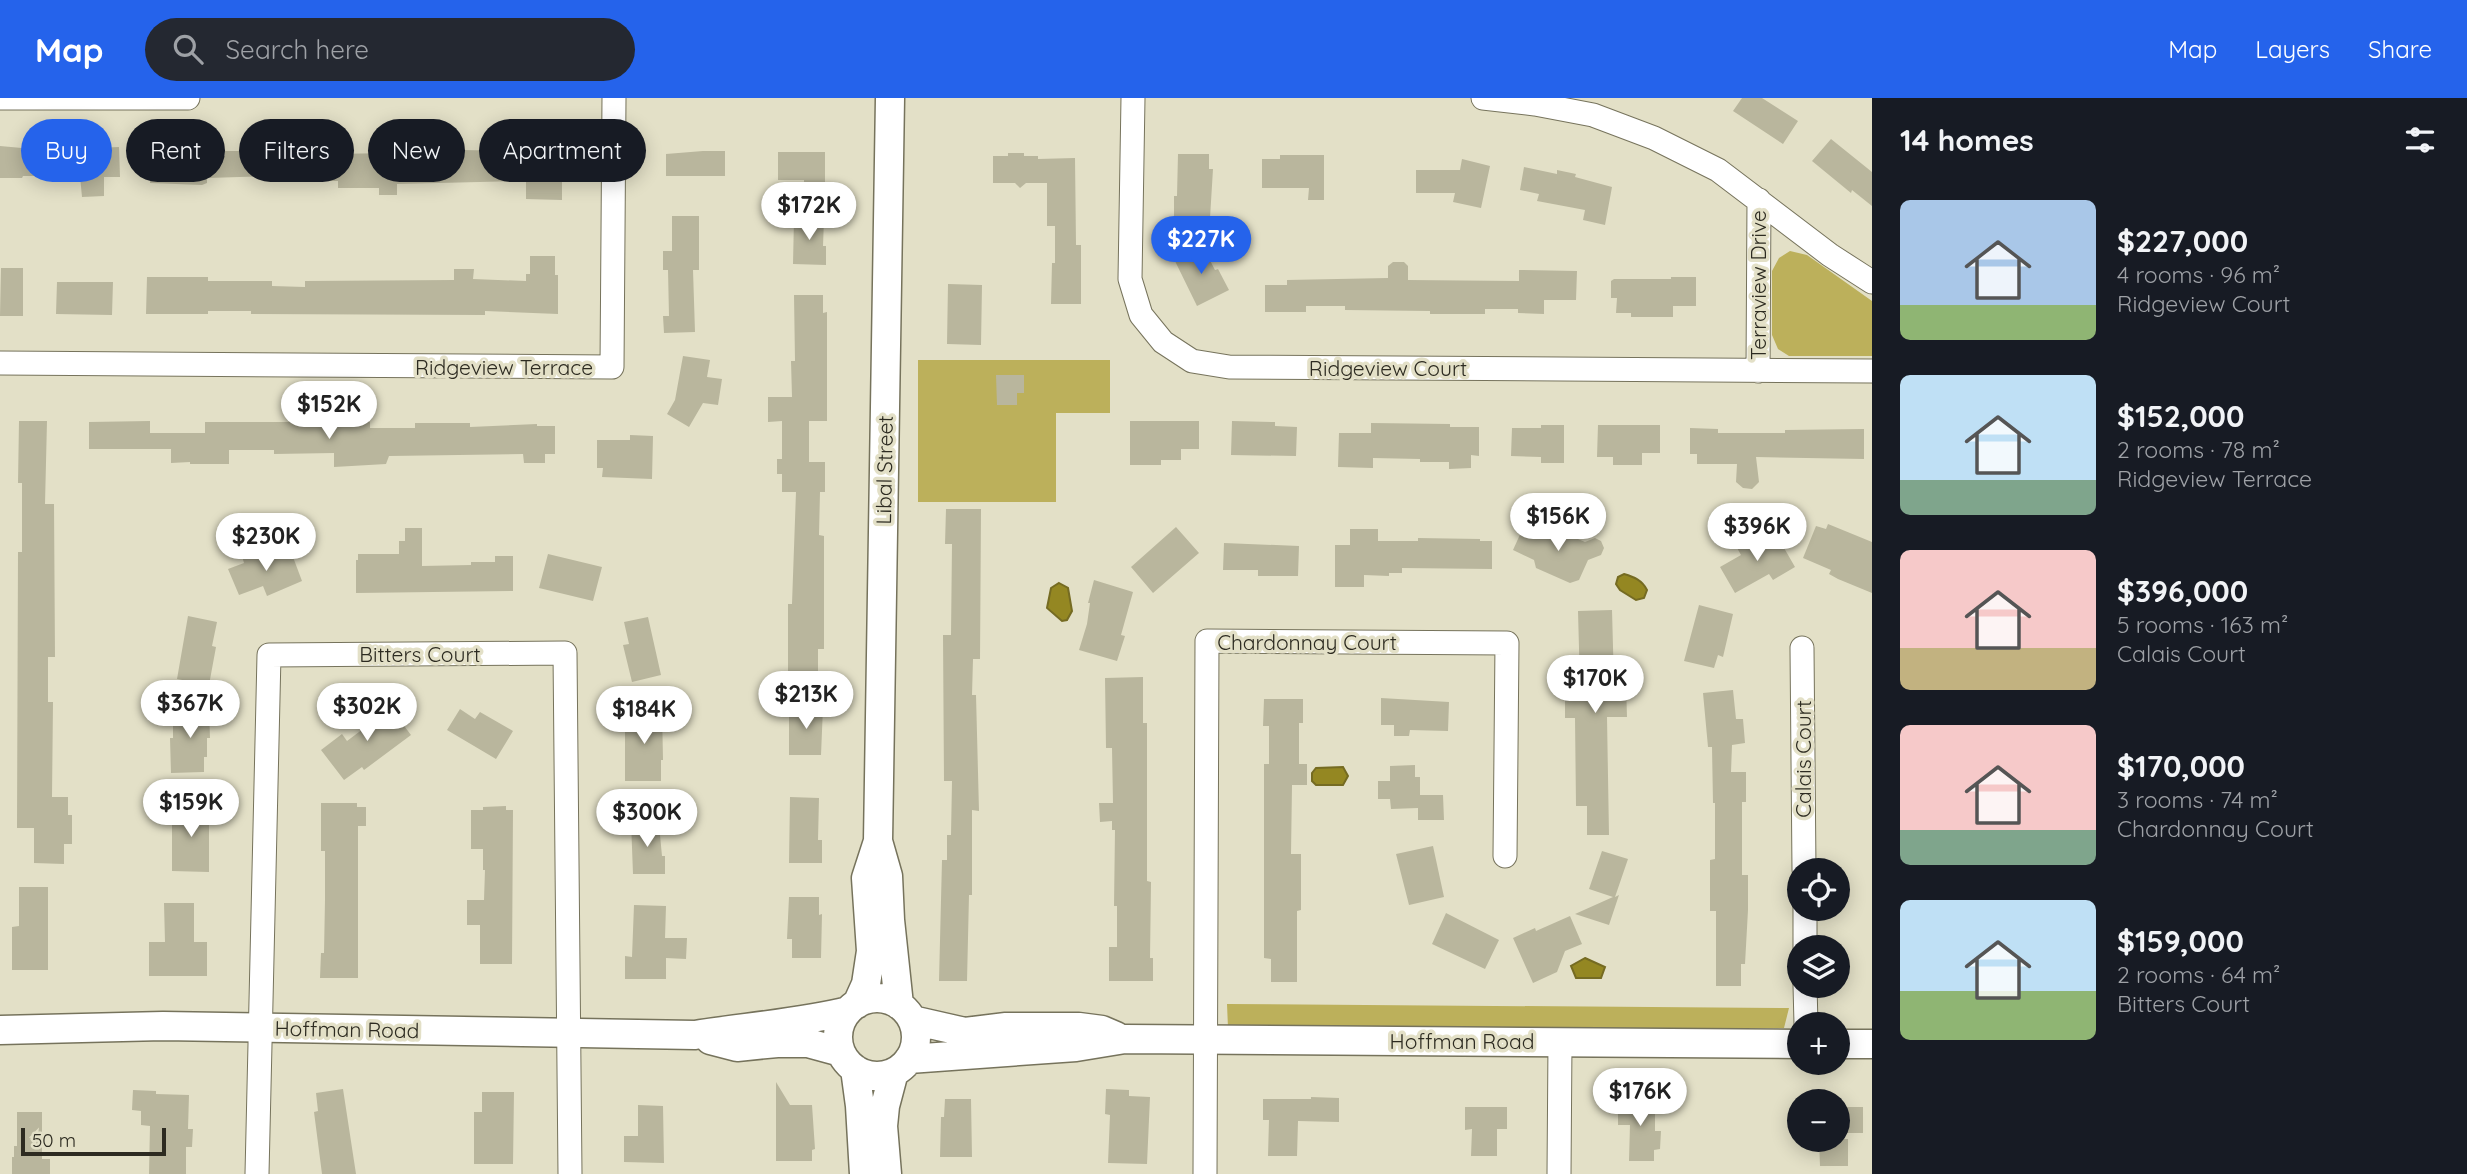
<!DOCTYPE html>
<html lang="en">
<head>
<meta charset="utf-8">
<style>
  :root { --surface:#171b24; --page:#242831; --text:#f1f3f6; --muted:#9ea1a6; --accent:#2563eb }
  body { margin:0; font-family:Quicksand,sans-serif; background:var(--page); color:var(--text); height:100vh; display:flex; flex-direction:column; font-size:26px; white-space:nowrap }
  * { box-sizing:border-box; margin:0 }
  p { font-size:23px; color:var(--muted) }
  .icon { flex:none; width:38px; height:38px; fill:none; stroke:currentColor; stroke-width:2; stroke-linecap:round; stroke-linejoin:round }
  .map { position:relative; flex:1; overflow:hidden }
  .panel { display:flex; flex-direction:column; background:var(--surface); width:595px }
  .panel>* { flex:none }
  .hud { position:absolute; left:21px; top:21px; width:665px; height:63px; display:flex; gap:14px }
  .fabs { position:absolute; left:1787px; top:760px; display:grid; gap:14px }
  .fabs a { display:grid; place-items:center; width:63px; height:63px; border-radius:50%; background:var(--surface); box-shadow:0 4px 18px #0003; font-size:35px }
  .scale { position:absolute; left:21px; bottom:18px; width:145px; box-sizing:border-box; padding-left:7px; border:4px solid #2d2b21; border-top:0; font-size:19px; line-height:24px; white-space:nowrap; color:#2d2b21; -webkit-text-stroke:5px #e3e0c7; paint-order:stroke }
  .price { position:absolute; translate:-50% -60px; padding:0 16px; border-radius:24px; background:#fff; color:#222; font-size:23px; line-height:46px; filter:drop-shadow(0 2px 4px #0008) }
  .price::after { content:''; position:absolute; left:50%; top:42px; width:21px; height:16px; margin-left:-10px; background:inherit; clip-path:polygon(0 0,100% 0,50% 100%) }
  .price.active { background:var(--accent); color:#fff }
  ul { padding:0; list-style:none }
  li { display:flex; align-items:center; gap:21px; height:175px; padding:0 28px }
  li span { display:grid; place-items:center; flex:none; width:196px; height:140px; border-radius:10px; color:#555 }
  li>.icon { margin-inline-start:auto }
  span .icon { width:84px; height:84px; fill:#fffc; stroke-width:1 }
  li b { font-size:30px }
  h2 { display:flex; justify-content:space-between; align-items:center; height:84px; padding:0 28px; font-size:30px }
  .pill { padding:0 24px; border-radius:32px; background:var(--surface); box-shadow:0 4px 18px #0003; font-size:24px; line-height:63px }
  .pill.active { background:var(--accent); color:#fff }
  header { display:flex; align-items:center; gap:42px; box-sizing:border-box; height:98px; padding:0 35px; background:var(--accent); color:#fff }
  header strong { font-size:33px }
  nav { display:flex; gap:38px; margin-inline-start:auto; font-size:24px }
  .search { width:490px; height:63px; background:var(--page); display:flex; align-items:center; gap:18px; box-sizing:border-box; padding:0 24px; border-radius:38px; color:var(--muted); font-size:26px }
  main { display:flex; flex:1; min-height:0 }
  .map>svg:first-child { display:block }
  .green { fill:#bcb05b }
  .water { fill:#948722; stroke:#756b22; stroke-width:2 }
  .building { fill:#b9b69d }
  .lines { fill:none; stroke-linecap:round; stroke-linejoin:round }
  .minor-casing { stroke:#76735c; stroke-width:25 }
  .tertiary-casing { stroke:#76735c; stroke-width:31 }
  .minor { stroke:#fff; stroke-width:23 }
  .tertiary { stroke:#fff; stroke-width:28 }
  .labels { text-anchor:middle; dominant-baseline:central; stroke-width:7; stroke-linejoin:round; paint-order:stroke }
  .street-label { font-size:21px; fill:#2d2b21; stroke:#e3e0c7 }
</style>
</head>
<body>
<header>
<strong>Map</strong>
<div class="search"><svg class="icon" aria-label="search" viewBox="0 0 24 24"><circle cx="10" cy="10" r="6"/><path d="M15 15l6 6"/></svg>Search here</div>
<nav><a>Map</a><a>Layers</a><a>Share</a></nav>
</header>
<main>
<div class="map">
<svg width="1872" height="1076" viewBox="0 0 1872 1076">
  <rect width="100%" height="100%" fill="#e3e0c7"/>
  <path class="green" d="M1790,153l17,4 65,46v55h-83l-11,-7 -6,-14v-64l7,-13z
    M918,262h192v53h-54v89h-138z
    M1227,906l562,4 -5,20h-556z"/>
  <path class="water" d="M1624,476c10,3 18,6 23,16l-3,8 -8,2 -16,-10 -4,-6 2,-7z
    M1059,485l9,5 4,23 -5,9 -5,1 -15,-13 4,-20z
    M1343,669l5,9 -5,9h-27l-4,-4v-8l4,-5z
    M1585,860l20,9 -4,11h-25l-5,-12z"/>
  <path class="building" d="M1742,0h20l36,23 -15,23 -50,-33z
    M1831,41l41,33v34l-20,-16 -1,3 -39,-32z
    M0,48l44,4 75,-3 1,30h-16v19l-22,1 -2,-21h-57l-1,2h-22z
    M150,49h37v9h38v-5h21v-3h26v3l59,-3v6l62,-1v-4l133,2v-2h31v19h5v32l-36,-1v-18l-129,3v11h-18v-7h-41v-7h-13v-5l-19,-1 -99,3v5l-5,2 -52,-2z
    M703,53h22v25h-59v-22z
    M778,54h47v33h-21v-5h-26z
    M1008,55h16v3h14v3l37,-1 1,87h5v59h-30l1,-41h3v-37h-8v-43h-21l-6,5 -5,-5h-22v-27h15z
    M1178,56h31v15h4l-3,49h-36v-22h3z
    M1280,57h44v45h-16l1,-12h-47v-29h18z
    M1462,61l28,7 -9,42 -28,-6 2,-9h-39v-23h44z
    M1524,69l33,7v-4l19,4 -1,3 37,10 -7,38 -22,-5 2,-10 -48,-9 2,-7 -19,-4z
    M672,118h27v54h-6l2,62 -31,1 -1,-17h6l-1,-46h-5v-19h9z
    M794,121h30l-1,27h3v19l-33,-1z
    M1202,147l13,25 3,-1 11,21 -32,16 -23,-47z
    M530,158h25v19h3v39l-73,-3v4l-234,-1v-3h-43v3h-62l1,-37h61v4h64v5l33,1v-6l149,-1v-11h20l-1,10 53,2v-7h4z
    M1393,164h11l4,4v14l111,1v-11l58,1 -1,29h-32v14l-26,-1v-4h-33v5h-55v-3l-85,-1v-4h-39v6h-41v-27h22v-5l101,-2v-12z
    M1,170h22v48h-23z
    M1671,179h25v29h-23v11h-42v-4h-15l1,-15h-6v-17l3,-2h57z
    M57,184h56l-1,33 -56,-1z
    M948,186l34,1 -1,60 -34,-1z
    M794,197h29v18l4,-1v109h-18v41h16v30h-5l-1,43 5,1v113h-6v23h-30v-68h4l4,-112h-14v-18h-5v-15h5v-38l-14,1v-25h24l-1,-36h4z
    M683,258l27,4 -3,17 15,2 -4,26 -15,-2 -14,24 -22,-13 8,-14z
    M996,277h28v18h-7v12h-20z
    M19,323h28l-2,83h9l1,153h-7v45h5l-1,95h16v18h4v29h-8v20l-30,-1v-35h-17l1,-276h4v-69h-4z
    M150,323v12h55v-11h165v6h45v-5h55v4l67,-3v2h18v28h-10v9h-21l-1,-9 -134,2 -3,8 -52,3v-14l-60,1v-4h-45v14h-39v-2l-19,1v-14h-82v-27z
    M1130,323h69v28h-18v11h-20v5h-31z
    M1232,323l43,1v4l22,1 -1,29 -65,-1z
    M1371,325l79,1v3h29v29l-8,-1v13l-22,1v-7h-29v-3l-47,-1v10l-35,-1 1,-34h32z
    M1541,327h23v38h-23v-6l-30,-1 1,-28h29z
    M1598,327h62v28h-18v12h-29v-8h-16z
    M1690,330l28,1v4h67v-3l79,-1v30l-108,-2 3,25 -7,7 -9,-1 -7,-6 1,-18h-40v-10h-7z
    M630,337l23,1 -1,43 -50,-2 1,-9h-6v-28h33z
    M946,411h35l-1,150h-7l-1,36h4l3,116 -7,-1v85h-3l-2,86h-28l3,-121h5v-25h4l1,-54h-8l-1,-146h8l1,-91h-7z
    M1828,426l44,18v51l-34,-14 -9,-5 2,-4 -28,-12 13,-32 10,3z
    M1536,427l28,13 7,-2 14,6 10,-4 6,3 3,7 -3,7 -13,5 -9,20 -9,3 -34,-15 -2,-8 -21,-10 10,-22 9,4z
    M1176,429l23,26 -46,40 -22,-26z
    M405,430h17v38l49,-1v-3h24v-6h18v35l-157,2v-33h2v-6h41v-13h6z
    M1350,431h28v12h40v-3l62,1v2h12v28l-90,-1v5h-13v3l-25,-1v12h-29v-42h15z
    M1776,436l19,33 -22,13 -4,-6 -34,19 -15,-26 21,-12 -5,-9 13,-7 5,8z
    M1224,445l75,3 -1,30h-40v-6h-35z
    M290,451l12,32 -35,15 -4,-10 -24,9 -11,-26 16,-6 -2,-7 16,-6 4,10z
    M548,456l54,13 -9,34 -54,-13z
    M1094,482l39,12 -12,43 4,1 -8,25 -38,-11 8,-26 3,-21h-2z
    M1699,507l34,9 -10,43 -5,-2 -4,13 -30,-7z
    M1612,512l2,74h12l1,33h-20l2,118h-22v-29h-11l-1,-88h-10v-33h15l-2,-74z
    M188,518l29,6 -5,24 4,1 -7,38 -32,-6z
    M648,519l13,58 -29,7 -9,-37 6,-1 -5,-22z
    M1143,579v46h4v158l4,1 -1,76h3v23h-44v-34h8v-41h-3l1,-76h-3v-9l-12,1 -1,-19h14l-1,-55h-6l-1,-70z
    M1733,592l3,29h7l2,24 -13,2 -1,27h15v30h-4v73h6v35l-3,54h-4v22h-25v-75h-6v-51l5,-1v-56h-2l-1,-56h-4l-5,-54z
    M1381,600l68,4 -1,29 -38,-1 -1,6h-15v-11h-13z
    M1264,601h39v24h-4v41h8v21h-15l-1,69h10v56l-4,1v71h-26v-23l-7,-1v-194h5v-38h-6z
    M386,604l25,33 -47,35 -2,-3 -18,13 -23,-30 21,-16 5,7 24,-18 -5,-6z
    M799,609h24l-2,48h-32v-46h10z
    M209,611l1,29h-3v19h-3v15l-33,1 -1,-35h3v-28z
    M460,611l15,10 5,-7 33,19 -17,28 -49,-29z
    M630,612h32l1,50h-2v21h-36v-54h5z
    M1415,667v12h5v18h23l1,25h-26v-12l-27,1 -1,-10h-12v-18h12v-15z
    M790,699l29,1 -1,42h4v23h-33z
    M321,705h36v4h9v19h-8v152h-38l1,-25h3l1,-53v-49h-4z
    M172,708h37v66l-37,-1z
    M506,708v4h7l-1,154h-32v-39h-13v-25h17l1,-30h-2v-21h-12v-39h12v-3z
    M631,723h24v14h5l2,21h3v18h-32z
    M1433,748l11,51 -35,8 -13,-51z
    M1602,753l26,8 -13,38 4,-2 -10,30 -34,-11 38,-17 -24,-8z
    M19,789h29v83h-36v-43l7,-1z
    M789,799h30v18l3,-1 -1,44h-29v-19h-5z
    M164,805h30v39h13v34h-58v-34h16z
    M634,807l32,1 -1,32h22l-1,21 -20,-1v21h-41v-23l7,1z
    M1446,815l53,27 -14,29 -53,-25z
    M1570,818l12,28 -17,7 -8,21 -24,11 -20,-45 22,-10 1,3z
    M776,984l14,23h22l3,44 -3,1v11h-36z
    M343,991l13,85h-34l-8,-62 4,-1 -2,-18z
    M1106,991l23,1v6l21,1 -3,67 -39,-1 2,-48 -5,-1z
    M133,992l23,1v3l33,1 -1,34h5l-1,18h-6v27h-37l1,-48 -9,-1v-14l-9,-1z
    M482,994h32l-1,72h-39v-52h8z
    M1311,999l28,1v24l-41,-1 -1,35h-29l1,-36h-6v-21h48z
    M945,1001h26l1,58h-32l1,-40h3z
    M1618,1002h37v31h6l-1,18 -6,1v11h-25l1,-36h-12z
    M638,1007l25,1 1,57 -40,-1v-26h14z
    M1465,1009h42v22h-10v27h-26l1,-27 -7,1z
    M1843,1009h20v26h-25v-25z
    M17,1014h25v47h8v15h-38v-17h2v-11h3z
    M1819,1041h29v27h-28z"/>
  <g class="lines">
    <defs>
      <path id="minor" d="M0,0h188
        M1133,0l-3,181 11,36 22,27 29,19 37,6 643,4
        M1483,0l52,6 58,11 61,23 64,32 112,85 42,27
        M0,265l612,4 2,-269
        M1758,273l1,-171
        M1802,550l2,222
        M1805,810v39
        M1805,887l1,39
        M257,1076l12,-519 296,-2 5,521
        M1205,1076l2,-533 300,2 -2,213
        M1559,1076l1,-132"/>
      <path id="tertiary" d="M890,0l-12,743 10,35 2,44 9,85
        M838 939a39 39 0 1 1 78 0a39 39 0 1 1-78 0Z
        M857,906l9,-20 5,-33 -5,-73 12,-37
        M912,922l53,12 41,-5h73l23,3 14,6
        M0,932l163,-4 532,9c51,-8 103,-12 153,-24
        M710,942l27,7 40,-4h31l33,9
        M1838,946h34
        M909,961l167,-12 49,-8 674,5
        M855,971l5,37 4,68
        M887,1076l-4,-48 2,-20 9,-34"/>
    </defs>
    <use href="#minor" class="minor-casing"/>
    <use href="#tertiary" class="tertiary-casing"/>
    <use href="#minor" class="minor"/>
    <use href="#tertiary" class="tertiary"/>
  </g>
  <g class="labels">
    <g class="street-label">
      <text transform="translate(1758 187) rotate(-90)">Terraview Drive</text>
      <text x="504" y="269">Ridgeview Terrace</text>
      <text x="1388" y="270">Ridgeview Court</text>
      <text transform="translate(884 372) rotate(-89)">Libal Street</text>
      <text x="1307" y="544">Chardonnay Court</text>
      <text x="420" y="556">Bitters Court</text>
      <text transform="translate(1803 661) rotate(-90)">Calais Court</text>
      <text transform="translate(347 931) rotate(1)">Hoffman Road</text>
      <text x="1462" y="943">Hoffman Road</text>
    </g>
  </g>
</svg>
<div class="fabs">
<a><svg class="icon" aria-label="locate" viewBox="0 0 24 24"><circle cx="12" cy="12" r="6"/><path d="M12 2v4M12 18v4M2 12h4M18 12h4"/></svg></a>
<a><svg class="icon" aria-label="layers" viewBox="0 0 24 24"><path d="M12 4l9 5-9 5-9-5zM3 14l9 5 9-5"/></svg></a>
<a>+</a>
<a>−</a>
</div>
<div class="scale">50 m</div>
<b class="price" style="left:809px;top:144px">$172K</b>
<b class="price active" style="left:1201px;top:178px">$227K</b>
<b class="price" style="left:329px;top:343px">$152K</b>
<b class="price" style="left:1558px;top:455px">$156K</b>
<b class="price" style="left:1757px;top:465px">$396K</b>
<b class="price" style="left:266px;top:475px">$230K</b>
<b class="price" style="left:1595px;top:617px">$170K</b>
<b class="price" style="left:806px;top:633px">$213K</b>
<b class="price" style="left:190px;top:642px">$367K</b>
<b class="price" style="left:367px;top:645px">$302K</b>
<b class="price" style="left:644px;top:648px">$184K</b>
<b class="price" style="left:191px;top:741px">$159K</b>
<b class="price" style="left:647px;top:751px">$300K</b>
<b class="price" style="left:1640px;top:1030px">$176K</b>
<div class="hud">
<a class="pill active">Buy</a>
<a class="pill">Rent</a>
<a class="pill">Filters</a>
<a class="pill">New</a>
<a class="pill">Apartment</a>
</div>
</div>
<section class="panel">
<h2>14 homes<svg class="icon" aria-label="filters" viewBox="0 0 24 24"><path d="M4 7h16M4 17h16"/><circle cx="9" cy="7" r="2"/><circle cx="15" cy="17" r="2"/></svg></h2>
<ul>
<li><span style="background:linear-gradient(#a9c7e8 75%,#8fb573 0)"><svg class="icon" aria-label="home" viewBox="0 0 24 24"><path d="M3 11l9-7 9 7M6 9v11h12V9"/></svg></span><div><b>$227,000</b><p>4 rooms · 96 m²</p><p>Ridgeview Court</p></div></li>
<li><span style="background:linear-gradient(#bfe0f5 75%,#7fa58c 0)"><svg class="icon" aria-label="home" viewBox="0 0 24 24"><path d="M3 11l9-7 9 7M6 9v11h12V9"/></svg></span><div><b>$152,000</b><p>2 rooms · 78 m²</p><p>Ridgeview Terrace</p></div></li>
<li><span style="background:linear-gradient(#f6c9c9 70%,#c2b280 0)"><svg class="icon" aria-label="home" viewBox="0 0 24 24"><path d="M3 11l9-7 9 7M6 9v11h12V9"/></svg></span><div><b>$396,000</b><p>5 rooms · 163 m²</p><p>Calais Court</p></div></li>
<li><span style="background:linear-gradient(#f6c9c9 75%,#7fa58c 0)"><svg class="icon" aria-label="home" viewBox="0 0 24 24"><path d="M3 11l9-7 9 7M6 9v11h12V9"/></svg></span><div><b>$170,000</b><p>3 rooms · 74 m²</p><p>Chardonnay Court</p></div></li>
<li><span style="background:linear-gradient(#bfe0f5 65%,#8fb573 0)"><svg class="icon" aria-label="home" viewBox="0 0 24 24"><path d="M3 11l9-7 9 7M6 9v11h12V9"/></svg></span><div><b>$159,000</b><p>2 rooms · 64 m²</p><p>Bitters Court</p></div></li>
</ul>
</section>
</main>
</body>
</html>
